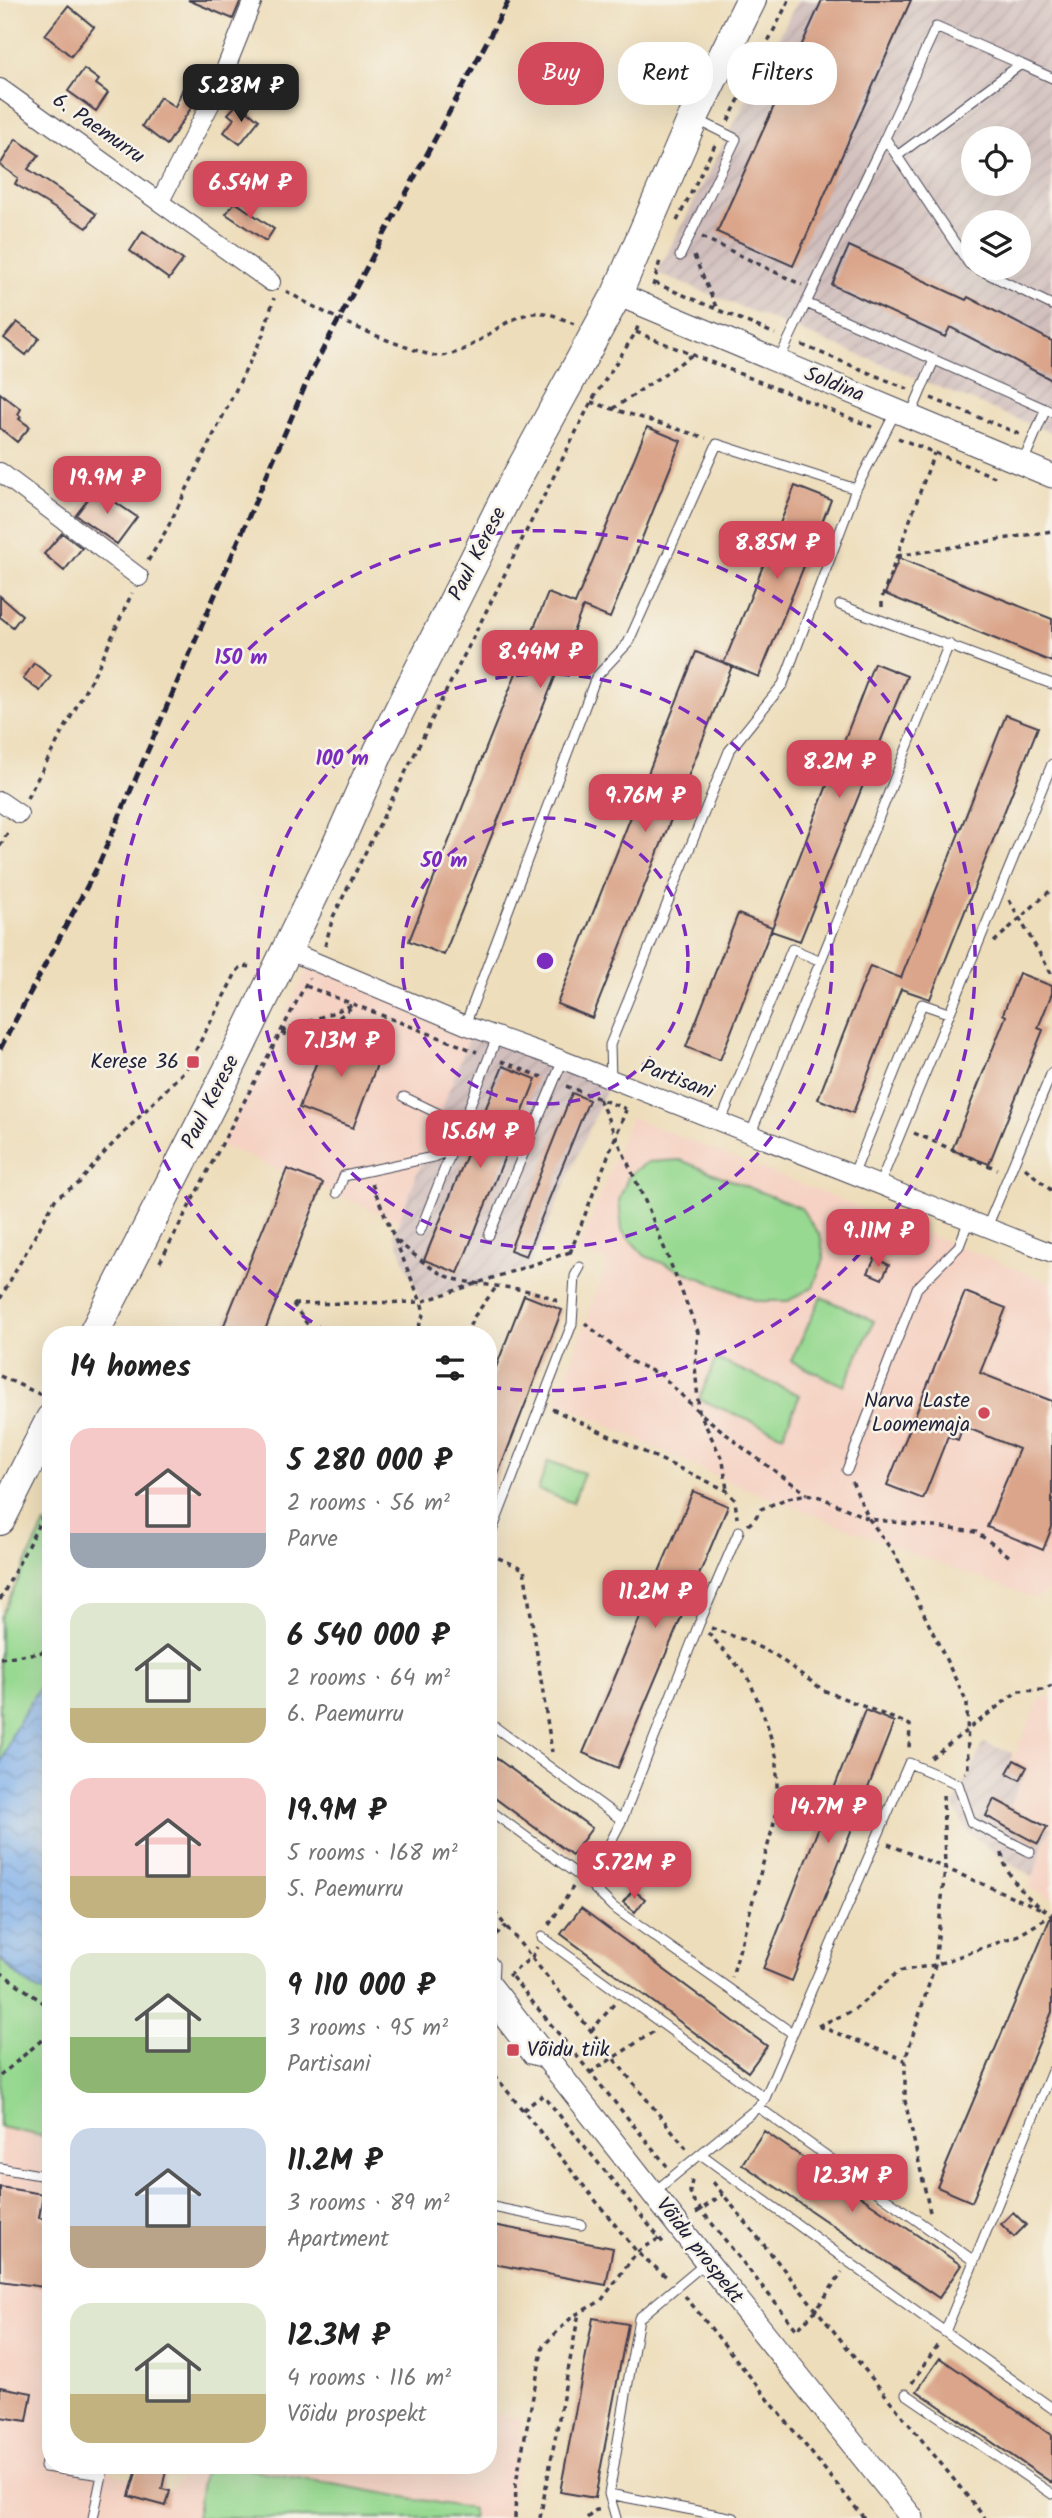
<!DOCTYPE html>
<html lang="en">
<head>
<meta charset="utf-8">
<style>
  :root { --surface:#fff; --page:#f2f2f2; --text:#222; --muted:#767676; --accent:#d1495b }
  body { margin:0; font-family:Kalam,sans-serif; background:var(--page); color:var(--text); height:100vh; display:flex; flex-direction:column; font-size:26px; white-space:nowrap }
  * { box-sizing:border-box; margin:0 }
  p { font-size:23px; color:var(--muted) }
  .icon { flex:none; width:38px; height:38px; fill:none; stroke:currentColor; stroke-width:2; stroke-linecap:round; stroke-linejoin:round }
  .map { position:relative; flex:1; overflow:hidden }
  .side { position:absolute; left:42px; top:1326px; width:455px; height:1148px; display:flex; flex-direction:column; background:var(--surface); border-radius:28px; box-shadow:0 7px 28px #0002 }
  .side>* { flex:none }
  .top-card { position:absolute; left:518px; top:42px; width:429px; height:63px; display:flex; gap:14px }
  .tools { position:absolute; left:961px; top:126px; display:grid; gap:14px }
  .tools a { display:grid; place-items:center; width:70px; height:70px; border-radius:50%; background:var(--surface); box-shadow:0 7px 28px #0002; font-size:35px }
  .price { position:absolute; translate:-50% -60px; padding:0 16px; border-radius:14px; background:var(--accent); color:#fff; font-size:23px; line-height:46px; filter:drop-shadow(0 2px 4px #0008) }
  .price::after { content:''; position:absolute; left:50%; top:42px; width:21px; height:16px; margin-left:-10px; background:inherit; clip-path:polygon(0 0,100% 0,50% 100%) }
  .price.on { background:#222; color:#fff }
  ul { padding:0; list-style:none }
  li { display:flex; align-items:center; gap:21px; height:175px; padding:0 28px }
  li span { display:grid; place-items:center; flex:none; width:196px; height:140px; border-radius:21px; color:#555 }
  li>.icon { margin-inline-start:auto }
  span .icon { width:84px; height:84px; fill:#fffc; stroke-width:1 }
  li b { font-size:30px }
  h2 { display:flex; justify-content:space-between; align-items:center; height:84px; padding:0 28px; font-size:30px }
  .pill { padding:0 24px; border-radius:28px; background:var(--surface); box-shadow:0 7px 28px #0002; font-size:24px; line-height:63px }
  .pill.on { background:var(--accent); color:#fff }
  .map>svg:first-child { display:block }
  .built { fill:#f5d2c3 }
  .industrial { fill:url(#industrial-furrows); fill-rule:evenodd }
  .green { fill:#97d991; stroke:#5c7e66; stroke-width:2 }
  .water { fill:url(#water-waves); stroke:#516992; stroke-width:2 }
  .building { fill:#daa58a }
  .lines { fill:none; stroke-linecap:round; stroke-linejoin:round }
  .service-casing { stroke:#403e4e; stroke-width:11 }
  .minor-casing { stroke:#403e4e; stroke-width:20 }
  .tertiary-casing { stroke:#403e4e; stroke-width:25 }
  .trunk-casing { stroke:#403e4e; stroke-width:32 }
  .path { stroke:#403e4e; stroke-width:3.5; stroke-dasharray:5 5; stroke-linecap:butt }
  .service { stroke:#fff; stroke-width:9 }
  .minor { stroke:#fff; stroke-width:18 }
  .tertiary { stroke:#fff; stroke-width:23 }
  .trunk { stroke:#fff; stroke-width:30 }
  .rail { stroke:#22223b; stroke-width:5; stroke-dasharray:10 5; stroke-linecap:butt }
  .ring { fill:none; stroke:#7b2cbf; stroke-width:3.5; stroke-dasharray:12 9 }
  .poi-dot { fill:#d1495b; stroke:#f7f3e8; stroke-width:2.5 }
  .labels { text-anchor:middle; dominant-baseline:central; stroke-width:5; stroke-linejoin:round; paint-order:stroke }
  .street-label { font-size:21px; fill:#22223b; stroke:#f7f3e8 }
  .poi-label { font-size:21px; fill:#22223b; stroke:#f7f3e8; text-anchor:end }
  .centre { fill:#7b2cbf; stroke:#f7f3e8; stroke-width:3.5 }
  .ring-label { font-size:21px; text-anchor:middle; font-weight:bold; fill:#7b2cbf; stroke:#f7f3e8; stroke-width:5; stroke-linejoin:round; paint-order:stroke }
</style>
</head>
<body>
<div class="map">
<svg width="1052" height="2518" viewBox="0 0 1052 2518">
  <defs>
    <pattern id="industrial-furrows" width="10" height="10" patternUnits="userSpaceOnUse" patternTransform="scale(1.75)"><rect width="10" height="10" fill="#d1bfbd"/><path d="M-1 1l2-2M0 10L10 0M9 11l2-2" fill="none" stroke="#b3a4a3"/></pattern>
    <pattern id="water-waves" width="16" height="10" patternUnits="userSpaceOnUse" patternTransform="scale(1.75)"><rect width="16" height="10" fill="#80b0ea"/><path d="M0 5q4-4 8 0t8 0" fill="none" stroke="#688fbf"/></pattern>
  </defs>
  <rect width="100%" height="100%" fill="#f7f3e8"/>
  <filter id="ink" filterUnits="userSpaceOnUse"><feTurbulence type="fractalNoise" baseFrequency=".0143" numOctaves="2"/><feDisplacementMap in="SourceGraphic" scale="14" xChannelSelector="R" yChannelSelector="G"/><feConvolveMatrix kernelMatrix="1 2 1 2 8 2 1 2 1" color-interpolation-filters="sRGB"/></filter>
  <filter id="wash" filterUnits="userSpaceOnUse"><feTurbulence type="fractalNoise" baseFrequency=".00686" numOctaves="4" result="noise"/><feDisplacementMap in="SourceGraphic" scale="28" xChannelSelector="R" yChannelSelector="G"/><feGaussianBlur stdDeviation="1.57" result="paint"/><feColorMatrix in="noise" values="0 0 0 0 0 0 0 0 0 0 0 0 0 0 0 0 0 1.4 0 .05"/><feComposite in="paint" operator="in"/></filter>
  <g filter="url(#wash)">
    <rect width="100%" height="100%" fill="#edddba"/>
    <path class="built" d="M312,959l185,78 -77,194 -199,-86z
      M631,1117l421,166v306l-15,10 -124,-45 -191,-75 -165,-78 50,-139 -28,-13z
      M1052,1696v202l-23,-9 14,-45 8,-16 -42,-22 18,-38 -16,-7 29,-62z
      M0,2122l51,8v336h62l-2,7 60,16 23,-23h294v-53l35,6 -15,99h-508z"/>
    <path class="industrial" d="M798,0h254v433l-395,-160zM973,138h45v46h-45zM973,222h45v46h-45z
      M473,1028l138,51 -82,189 -108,34 -27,-68z
      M984,1743l28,10 -1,8 17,7 -19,38 42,22 -8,16 -10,33 -37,-23 -28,-22 -15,-26z"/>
    <path class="green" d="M680,1160l121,48 20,29 3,22 -11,28 -25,14h-31l-112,-45 -23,-25 -3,-31 10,-25 19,-13z
      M821,1297l53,24 -30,65 -53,-25z
      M716,1359l84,36 -17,40 -84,-36z
      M548,1461l36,12 -11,30 -35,-13z
      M45,1524l6,8v606l-51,-11v-509z
      M208,2466h23l242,43 -1,9h-276l8,-47z"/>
    <path class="water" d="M51,1682v312c-21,-4 -36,-21 -51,-36v-191l13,-35 25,-43z"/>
    <g id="blocks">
      <path class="building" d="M188,0h53l-8,19z
        M822,0h89l-118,266 -76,-34z
        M68,6l26,21 -23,29 -26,-21z
        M84,69l15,11 -3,4 12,9 -12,18 -28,-20z
        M187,79l15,6 -9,20 -26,40 -25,-19 18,-29 15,10z
        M238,103l21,17 -19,24 -16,-12 10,-13 -6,-5z
        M16,139l23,16 -11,14 68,45 -9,14 -72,-44 3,-6 -18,-13z
        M235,202l39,27 -8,12 -40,-27z
        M143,231l40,29 -14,19 -39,-28z
        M849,246l117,54 2,-3 84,44v39l-102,-53 -5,10 -113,-52z
        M17,322l22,16 -13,17 -22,-17z
        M0,393l21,16 -3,5 3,3 -2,2 11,8 -13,15 -17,-14z
        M647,427l34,14 -71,177 -27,-11 -139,348 -35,-14 139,-348 27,11z
        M795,486l36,14 -72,177 -35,-14z
        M96,489l41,28 -20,27 -41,-29z
        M62,533l20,15 -18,23 -20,-17z
        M899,558l153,61v43l-167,-68z
        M0,596l22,19 -9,12 -13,-10z
        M696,652l36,14 -140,352 -35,-14z
        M34,663l17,13 -11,15 -17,-12z
        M874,663l33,13 -107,265 -29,-10z
        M1006,715l32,12 -108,272 -29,-10 -48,124 -35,-14 52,-133 31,12z
        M738,914l34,13 -52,133 -34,-13z
        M1019,973l33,13v7l-14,35 5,2 -54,134 -37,-14 54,-134 -3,-2z
        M329,1030l53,21 -29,77 -54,-20z
        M503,1066l33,13 -78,194 -34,-13z
        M572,1093l17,7 -63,156 -16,-6z
        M287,1169l36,14 -60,152h-43z
        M875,1258l14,7 -7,14 -14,-6z
        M965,1292l41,16 -26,65 72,28v126l-9,23 -56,-23 32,-78 -56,-23 -5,14 -10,-4 -25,63 -36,-14z
        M524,1295l38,15 -73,187 -1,-109z
        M693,1491l35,15 -110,262 -35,-15z
        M865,1710l29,12 -102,259 -29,-12z
        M488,1752l104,76 -20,27 -84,-62z
        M1014,1760l13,7 -7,13 -13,-7z
        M994,1799l53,28 -9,17 -52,-28z
        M633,1890l12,9 -10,13 -12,-10z
        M581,1908l186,138 -19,26 -187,-138z
        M1052,1914v98l-80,190 -35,-15z
        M764,2131l197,134 -22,33 -197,-134z
        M0,2187l43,7 -4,24 12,2v68l-51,-7z
        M1013,2212l13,13 -12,12 -13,-13z
        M488,2224l125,24 -7,37 -118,-22z
        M593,2318l35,6 -33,174 -35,-6z
        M940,2358l112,77v48l-135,-92z
        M0,2387l32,6 -5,28 -27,-4z
        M138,2466h29l-5,23 8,2 -4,15 -37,-10z"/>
    </g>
  </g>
  <g filter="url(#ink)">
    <use href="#blocks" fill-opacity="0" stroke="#403e4e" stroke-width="2"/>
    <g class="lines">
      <defs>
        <path id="service" d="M885,138l51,-111 85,37
          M897,156l124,-92 31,14
          M680,256l56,-117 -38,-19
          M976,268l76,37
          M806,303l79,-165 84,126 4,2
          M778,362l28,-59 246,109
          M911,414l23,-54
          M1023,462l22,-51
          M840,605l212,79
          M465,1025l131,-348 32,-34 89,-199 139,45
          M611,1079l-1,-34 119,-294 54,-67 73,-195 40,-78
          M404,1097l58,28
          M721,1121l71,-172 29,12
          M751,1133l198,-489
          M854,1173l68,-169 26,9
          M880,1183l172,-419
          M337,1193l7,-17 89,-19 19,-7
          M987,1227l65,-155
          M420,1231l77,-194
          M489,1235l74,-175
          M847,1470l70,-182 42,-42 10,-26
          M488,1541l84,-217 3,-48 5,-9
          M488,1722l134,98
          M488,1809l101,74 24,24 179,126
          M589,1883l33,-63 77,-196 40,-93
          M542,1937l223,161
          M488,1957l6,7 -1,20
          M497,2007l4,16 28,36 15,4
          M1052,2071l-107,261 107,76
          M758,2107l216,154
          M702,2155l243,177
          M0,2168l51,9
          M654,2192l104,-85 7,-9 144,-335 49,21 13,38 59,30
          M488,2206l93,19
          M906,2394l146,100
          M51,2438l-6,29 57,8 -9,43
          M609,2494l125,24
          M616,2518l-7,-24 30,-176 66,-55"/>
        <path id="minor" d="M0,88l271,194
          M160,201l55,-106 38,-95
          M0,472l139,105
          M0,801l19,13
          M287,950l178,75 98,35 489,193"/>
        <path id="tertiary" d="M617,294l435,182
          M488,1983l219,279 205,256"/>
        <path id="trunk" d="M93,1335l135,-264 109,-225 42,-95 125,-250 113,-207 76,-176 58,-118
          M0,1520l51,-101"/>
      </defs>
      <use href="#service" class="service-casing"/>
      <use href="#minor" class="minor-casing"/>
      <use href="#tertiary" class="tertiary-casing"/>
      <use href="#trunk" class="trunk-casing"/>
      <path class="path" d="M728,121l61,-121
        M677,221l39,-78
        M702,237l100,48
        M694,256l23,53
        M655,283l120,51
        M653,286l8,-29
        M286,291c37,22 76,40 117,55 11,3 25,10 37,10 38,-2 65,-47 104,-43 9,1 21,7 30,11
        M636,332l236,95
        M802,345l106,44
        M931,398l91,37
        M591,402l115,36
        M613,409l79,-54
        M898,438l97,39
        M897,556l155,-25
        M148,561l19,-32 96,-194 11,-37
        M882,607v-9l52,-145
        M27,798l72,-133 33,-72
        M0,846l10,-17
        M1009,900l43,75
        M994,942l58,-53
        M325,946l8,-29 258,-515 45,-70 3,-9
        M306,986l171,66
        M281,1032l74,-28
        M281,1033l38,13
        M308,1043l45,-37
        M501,1061l41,16
        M566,1086l60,23
        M599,1099l50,111 49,122 -3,34 4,46 24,49 4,29
        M914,1133l83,36
        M1025,1168l27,23
        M372,1184l49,118 149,-50
        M397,1241c17,13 34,30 55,37 30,10 83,7 108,25
        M570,1253l56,-143
        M160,1262l149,-284
        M0,1299l56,-101 23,-15 27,-32 80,-82 51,-98 5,-5 12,1
        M293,1304l128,-2 3,10 -8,23
        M293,1304l22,31
        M585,1323l47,39 29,13 38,37 48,39 60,43
        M466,1335l7,-17 24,-32
        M0,1376l46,21
        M552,1409l174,81 9,10 2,18
        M852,1482l17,37 27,37 71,147 1,66 -3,4
        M42,1518l9,10
        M748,1525l6,-5 7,-11 27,-11 19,-4 13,3 49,22 107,13 33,24
        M489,1554l35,15 28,183
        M0,1600l42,-82 9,-22
        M711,1628l33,12 31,15 48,35 87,35 -1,24
        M708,1633l40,44 18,44 11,38v53l-45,165
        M0,1658l51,-7
        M931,1758l87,-67 25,-1 9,-4
        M888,1844l156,66
        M1002,1853c3,25 29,50 50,61
        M488,1904l199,245
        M549,1925l24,-38
        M488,1941l18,-15
        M0,1972l51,36
        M508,1976l24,-19 5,-10
        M512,1977l155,189
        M818,2026l36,-16 45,-39 36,-6 84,-30 33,-20
        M819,2026l86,34
        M591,2031l24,-28
        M488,2067l149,185 31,26
        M590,2073l63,-41
        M0,2076l51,-44
        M523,2110l20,-15 122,150
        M692,2180l-2,12 4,9 103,129 19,-20 26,-38
        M713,2182l272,336
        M930,2212l-25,-111v-41l30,-95 10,-96 -2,-76
        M696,2213l27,-19
        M685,2296l179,222
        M912,2383l27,-40
        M515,2518l1,-36 27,-136 30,-30 28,-15 36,-49 26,-16
        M540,2518l39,-205
        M587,2518l9,-8h3"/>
      <use href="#service" class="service"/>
      <use href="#minor" class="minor"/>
      <use href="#tertiary" class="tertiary"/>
      <use href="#trunk" class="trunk"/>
      <path class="rail" d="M0,1049l98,-183 214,-496 197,-370"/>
    </g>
  </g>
  <g class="ring">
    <circle cx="545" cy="961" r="143"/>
    <circle cx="545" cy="961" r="287"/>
    <path d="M330 1333A430 430 0 1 1 489 1387"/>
  </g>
  <g class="poi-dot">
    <rect x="186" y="1055" width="14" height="14" rx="3.5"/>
    <circle cx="984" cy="1413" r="7"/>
    <rect x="506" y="2043" width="14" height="14" rx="3.5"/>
  </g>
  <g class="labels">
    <g class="street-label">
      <text transform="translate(98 129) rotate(35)">6. Paemurru</text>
      <text transform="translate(834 385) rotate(22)">Soldina</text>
      <text transform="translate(478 554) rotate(-63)">Paul Kerese</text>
      <text transform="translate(677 1080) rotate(21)">Partisani</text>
      <text transform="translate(211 1102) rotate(-63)">Paul Kerese</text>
      <text transform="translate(699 2251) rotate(52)">Võidu prospekt</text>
    </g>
    <g class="poi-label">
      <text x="179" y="1062">Kerese 36</text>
      <text x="970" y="1401">Narva Laste<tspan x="970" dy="24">Loomemaja</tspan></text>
      <text x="527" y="2050" text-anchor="start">Võidu tiik</text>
    </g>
  </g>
  <circle cx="545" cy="961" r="10" class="centre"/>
  <g class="ring-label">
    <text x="241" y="664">150 m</text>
    <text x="342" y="765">100 m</text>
    <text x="444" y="867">50 m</text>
  </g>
</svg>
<div class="tools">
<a><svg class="icon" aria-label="locate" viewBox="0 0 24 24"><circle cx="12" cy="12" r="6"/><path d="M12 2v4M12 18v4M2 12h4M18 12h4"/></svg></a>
<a><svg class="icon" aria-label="layers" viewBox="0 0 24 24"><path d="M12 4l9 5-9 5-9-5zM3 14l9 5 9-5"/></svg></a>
</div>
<b class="price on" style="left:241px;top:124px">5.28M ₽</b>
<b class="price" style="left:250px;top:221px">6.54M ₽</b>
<b class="price" style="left:107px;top:516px">19.9M ₽</b>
<b class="price" style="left:777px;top:581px">8.85M ₽</b>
<b class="price" style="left:540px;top:690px">8.44M ₽</b>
<b class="price" style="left:839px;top:800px">8.2M ₽</b>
<b class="price" style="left:645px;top:834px">9.76M ₽</b>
<b class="price" style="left:341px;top:1079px">7.13M ₽</b>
<b class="price" style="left:480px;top:1170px">15.6M ₽</b>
<b class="price" style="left:878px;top:1269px">9.11M ₽</b>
<b class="price" style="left:655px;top:1630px">11.2M ₽</b>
<b class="price" style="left:828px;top:1845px">14.7M ₽</b>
<b class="price" style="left:634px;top:1901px">5.72M ₽</b>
<b class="price" style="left:852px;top:2214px">12.3M ₽</b>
<div class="top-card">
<a class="pill on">Buy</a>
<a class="pill">Rent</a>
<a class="pill">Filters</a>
</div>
<section class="side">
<h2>14 homes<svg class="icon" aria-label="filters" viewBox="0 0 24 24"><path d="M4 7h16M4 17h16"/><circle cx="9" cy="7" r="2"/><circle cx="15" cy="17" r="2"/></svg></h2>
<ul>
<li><span style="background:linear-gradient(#f6c9c9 75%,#9aa5b1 0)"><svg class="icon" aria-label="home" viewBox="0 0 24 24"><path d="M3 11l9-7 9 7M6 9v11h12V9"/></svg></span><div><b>5 280 000 ₽</b><p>2 rooms · 56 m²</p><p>Parve</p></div></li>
<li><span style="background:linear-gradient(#dfe7d0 75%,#c2b280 0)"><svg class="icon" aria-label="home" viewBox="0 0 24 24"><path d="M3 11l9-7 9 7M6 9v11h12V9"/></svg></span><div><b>6 540 000 ₽</b><p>2 rooms · 64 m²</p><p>6. Paemurru</p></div></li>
<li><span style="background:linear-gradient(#f6c9c9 70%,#c2b280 0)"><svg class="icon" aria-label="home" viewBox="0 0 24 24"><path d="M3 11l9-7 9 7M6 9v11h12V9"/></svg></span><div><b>19.9M ₽</b><p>5 rooms · 168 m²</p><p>5. Paemurru</p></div></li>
<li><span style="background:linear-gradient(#dfe7d0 60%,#8fb573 0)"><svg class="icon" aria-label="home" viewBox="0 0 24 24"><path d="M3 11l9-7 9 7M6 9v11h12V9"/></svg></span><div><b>9 110 000 ₽</b><p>3 rooms · 95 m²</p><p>Partisani</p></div></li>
<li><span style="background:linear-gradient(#c9d6e8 70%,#b9a48a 0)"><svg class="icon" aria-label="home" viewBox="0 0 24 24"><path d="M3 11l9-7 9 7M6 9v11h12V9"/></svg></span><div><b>11.2M ₽</b><p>3 rooms · 89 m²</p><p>Apartment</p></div></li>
<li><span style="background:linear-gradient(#dfe7d0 65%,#c2b280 0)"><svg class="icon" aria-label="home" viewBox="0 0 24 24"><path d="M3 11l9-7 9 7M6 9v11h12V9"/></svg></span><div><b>12.3M ₽</b><p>4 rooms · 116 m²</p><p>Võidu prospekt</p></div></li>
</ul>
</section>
</div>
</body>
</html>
